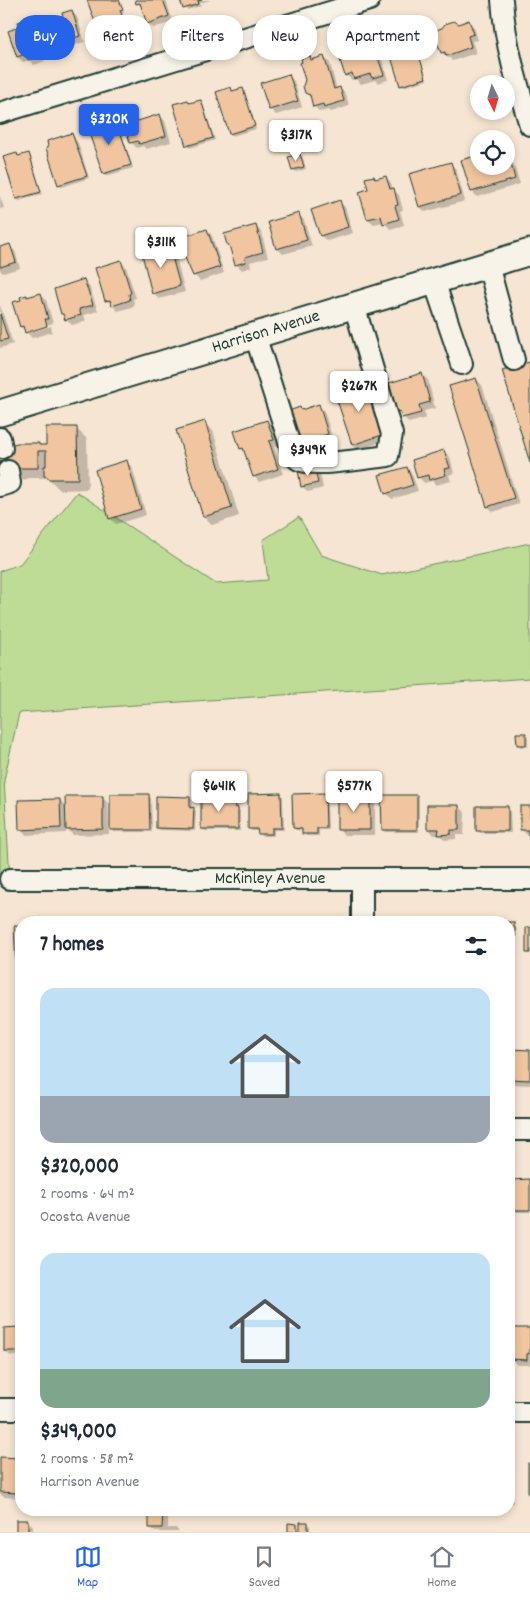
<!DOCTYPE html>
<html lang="en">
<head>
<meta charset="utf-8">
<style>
  :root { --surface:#fff; --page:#f6f6f7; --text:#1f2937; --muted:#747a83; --line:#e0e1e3; --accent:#2563eb }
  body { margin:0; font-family:Dekko,sans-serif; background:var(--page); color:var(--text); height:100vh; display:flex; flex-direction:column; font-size:19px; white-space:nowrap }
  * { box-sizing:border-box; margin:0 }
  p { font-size:16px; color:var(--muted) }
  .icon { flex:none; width:28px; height:28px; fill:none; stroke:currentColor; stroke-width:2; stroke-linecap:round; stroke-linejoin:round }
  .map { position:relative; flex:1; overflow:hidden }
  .side { position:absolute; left:15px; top:916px; width:500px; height:600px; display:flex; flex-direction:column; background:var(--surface); border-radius:20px; box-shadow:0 2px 8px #0003 }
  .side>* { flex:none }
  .banner { position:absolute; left:15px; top:15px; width:500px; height:45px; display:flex; gap:10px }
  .needle { width:32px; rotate:175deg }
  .fabs { position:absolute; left:470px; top:75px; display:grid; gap:10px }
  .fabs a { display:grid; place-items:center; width:45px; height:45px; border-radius:50%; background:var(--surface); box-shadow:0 2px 8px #0003; font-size:25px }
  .price { position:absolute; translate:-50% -42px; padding:0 11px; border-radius:5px; background:#fff; color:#222; font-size:16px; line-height:32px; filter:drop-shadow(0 1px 2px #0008) }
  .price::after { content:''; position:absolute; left:50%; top:30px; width:15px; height:11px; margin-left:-8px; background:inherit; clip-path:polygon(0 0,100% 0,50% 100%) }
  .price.active { background:var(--accent); color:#fff }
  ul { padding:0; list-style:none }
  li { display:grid; align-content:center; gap:10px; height:265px; padding:0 25px }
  li span { display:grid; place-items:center; height:155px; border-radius:15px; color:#555 }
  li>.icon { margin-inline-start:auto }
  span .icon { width:90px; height:90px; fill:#fffc; stroke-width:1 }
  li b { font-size:21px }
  h2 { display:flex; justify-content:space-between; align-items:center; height:60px; padding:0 25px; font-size:21px }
  .chip { padding:0 18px; border-radius:20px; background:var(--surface); box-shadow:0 2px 8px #0003; font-size:18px; line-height:45px }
  .chip.active { background:var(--accent); color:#fff }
  .tabs { display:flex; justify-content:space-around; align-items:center; height:70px; border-top:1px solid var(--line); background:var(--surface); font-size:14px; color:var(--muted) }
  .tabs a { display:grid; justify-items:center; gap:2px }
  .tabs .active { color:var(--accent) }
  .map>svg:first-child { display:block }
  .green { fill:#bedc95; stroke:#6e8c64 }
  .shadow { fill:#0003 }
  .building { fill:#f0c59f; stroke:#1f3d34 }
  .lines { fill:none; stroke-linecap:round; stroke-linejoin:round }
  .minor-casing { stroke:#1f3d34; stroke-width:24 }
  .major-casing { stroke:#1f3d34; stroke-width:29 }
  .minor { stroke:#f7f3e8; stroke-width:20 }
  .major { stroke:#f7f3e8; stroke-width:25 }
  .labels { text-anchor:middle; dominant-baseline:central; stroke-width:4.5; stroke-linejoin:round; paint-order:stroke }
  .street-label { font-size:18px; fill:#1f3d34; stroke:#f7f3e8 }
</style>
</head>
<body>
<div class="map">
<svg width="530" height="1532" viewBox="0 0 530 1532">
  <rect width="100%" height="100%" fill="#f5e5d2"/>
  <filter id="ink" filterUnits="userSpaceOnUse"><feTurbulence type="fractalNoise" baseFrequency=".02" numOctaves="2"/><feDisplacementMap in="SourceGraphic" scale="10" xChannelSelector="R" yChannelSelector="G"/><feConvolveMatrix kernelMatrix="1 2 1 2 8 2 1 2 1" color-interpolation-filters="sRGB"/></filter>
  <g filter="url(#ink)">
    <path class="green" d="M77,492l139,92 52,-4 -5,-40 36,-23 22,38 61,20 148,-32v135l-511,35 -15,67 6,99h-10v-308l20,-7z"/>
    <path class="shadow" d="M88,0h31l5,12 -2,1 4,13 -10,4 1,3 -14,5 -2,-3z
      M136,0h30l7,22 -20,6 -5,-5 -5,-14z
      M182,0h29l-11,3 1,3 -14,4z
      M71,11l6,6 8,25 -24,7 -6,-6 9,-25z
      M28,20l6,6 11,35 -11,4 -5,-5 -6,2 -5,-5 3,-29z
      M468,22l6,5 4,13 -6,1 4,12 -24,8 -2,-3h-2l-6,-5 17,-28z
      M411,30l2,3 14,47 -24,7 -2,-2z
      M375,50l6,6 7,24 -10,3 -3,-3 -14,4 -5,-5 -4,1 -6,-5z
      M324,57l6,6 7,27 3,-1 6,5 3,12 -18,6 -2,-2 -9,2 -5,-5 -3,-8 -6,-6 4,-35 3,3z
      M288,75l6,6 8,26 -26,8 -6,-6z
      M230,89l4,3 9,-3 2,3 11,37 -24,7 -2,-2z
      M188,101l3,3 10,-3 2,3 12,36 -25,8 -3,-2z
      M160,115l5,6 6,21 -25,7 -3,-3 -6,2 -6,-6z
      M116,119l2,3 15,46 -27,8 -2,-2z
      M72,134l6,9 11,35 -27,9 -3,-3z
      M17,154l2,3 10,-3 2,3 11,37 -23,7 -2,-2z
      M300,155l3,3 3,11 -10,3 -3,-3z
      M509,159l5,6 6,19 -43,13 -5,-6 7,-25h27z
      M450,164l6,5 9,32 -40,11 -5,-5z
      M374,177l2,3 10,-3 5,6 2,6 6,6 4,15 -3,1 4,14 -14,4 -6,-7 -10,2 -6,-5 -7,-27 8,-2z
      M0,196l4,12 -4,1z
      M339,202l6,5 8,26 -26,8 -6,-5 -8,-26z
      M298,214l6,6 8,26 -29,8 -6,-6z
      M256,226l5,6 7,25 -18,5 1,5 -9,3 -6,-6 -4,-16 -4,-3z
      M207,230l5,6 12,37 -24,8 -6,-6z
      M168,244l6,6 11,42 -26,7 -5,-6 3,-42z
      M9,245l6,6 5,17 -17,5 -3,-3v-22z
      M121,262l5,5 10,31 -3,1 2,7 -17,5 -11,-11z
      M83,281l6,5 9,25 -14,4 2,6 -14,4 -10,-11z
      M41,294l5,6 7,23 -27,8 2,2 23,-7 1,6 -20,6 -11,-12 1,-25 4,-5 2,2z
      M0,305l13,39 -13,4z
      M422,375l6,5 7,28 -11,3 2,7 -17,5 -11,-12z
      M476,379l6,6 37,119 -26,8 -5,-6z
      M364,383l5,6 21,50 -32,11 -5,-5z
      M319,406l5,5 9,29 -18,5 2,5 -9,3 -6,-5 -1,1 -2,-41 3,3z
      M267,421l6,6 5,18 -4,2 9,27 -24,8 -5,-6 -8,-23 -5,-5z
      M204,423l9,8 26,85 -27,9 -8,-9z
      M77,429l10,10 1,50 -28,1 -12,-12h-18l-20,6 -10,-10 40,-27h8z
      M444,451l6,6 4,16 -5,2 2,6 -15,4 -4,-4 -8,2 -5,-6z
      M126,462l6,5 14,48 -30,9 -6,-6z
      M314,467l6,6 3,15 -15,4 -6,-6z
      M407,468l5,6 6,17 -26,8 -6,-6z
      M525,734l3,3v10h-7l-3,-3z
      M281,794l2,3 1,33h-10v6h-13l-2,-5h-7l-3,-3z
      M325,794l2,3 1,33h-9v6h-13l-3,-5 -7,-1 -2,-2z
      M149,796l2,2 1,34h-38l-3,-3z
      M417,796l2,3v33h-34l-2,-2z
      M102,797l6,6 1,31 -36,1 -7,-7v5l-40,2 -6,-6 40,-29 6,7z
      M190,798l2,2v8l4,3 -1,20 -35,-1 -3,-2z
      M235,798l3,2v9l2,2v20h-35l-3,-2z
      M369,798l6,5v32h-31l-6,-6z
      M459,806l6,6 -1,23h-8v4l-11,1 -5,-5h-6l-5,-6z
      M508,807l2,3 1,23h-31l-2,-3z
      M530,807v28h-3l-5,-5z
      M509,923h4l4,8v24h-8z
      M21,927v42h-2l-2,-3 -1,-38z
      M509,1051l21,1v33l-21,-1z
      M509,1181h21v31h-21z
      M509,1297l2,2v19h-2z
      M20,1323l1,33h-10l-6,-5 15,-22z
      M509,1329h21v36h-13l-6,-6v-4l-2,-2z
      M0,1458l20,1 1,2v37l-17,-1 -4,-3z
      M509,1464l4,4v35l-4,-1z
      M162,1512l6,6v10h8l3,4h-24l-5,-4z
      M28,1521l5,5v6h-16z
      M308,1523l2,3v6h-8l-3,-2v2h-10l8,-7 5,5z"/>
    <path class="building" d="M87,0h32l4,9 -3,1 5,14 -10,3 1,3 -16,6z
      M135,0h28l6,16 -22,8 -7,-21 -4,1z
      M180,0h22l-4,1 1,3 -16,5z
      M72,10l8,26 -26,8 -7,-23 16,-4 -1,-4z
      M29,19l11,37 -12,4 -3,-6 -8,3 -9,-26 11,-4 -1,-5z
      M469,20l5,14 -6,2 3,11 -25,9 -1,-4 -4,1 -8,-22 9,-3 3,-4 9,-3 5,3z
      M411,29l15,49 -26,8 -15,-49z
      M375,49l9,26 -12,3 -2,-4 -16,5 -2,-6 -7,3 -5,-16z
      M310,56l1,4 13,-4 10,33 6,-2 4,14 -20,6 -1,-3 -10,3 -3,-12 -5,-2 -2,-7 2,-6 -5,-17 2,-1 -1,-3z
      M289,74l9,27 -29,9 -9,-27z
      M231,87l1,4 11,-3 12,38 -26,8 -13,-42z
      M188,100l1,3 12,-3 12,38 -27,8 -13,-42z
      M160,114l6,22 -27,8 -1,-3 -8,2 -5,-18z
      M116,118l15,47 -28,9 -16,-47z
      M72,133l15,43 -29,9 -12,-37 2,-1 -1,-6z
      M17,153l1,3 11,-3 12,39 -25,7 -13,-42z
      M300,154l4,13 -12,3 -4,-13z
      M479,155v11h27v-8l3,-1 6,22 -44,13 -10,-32z
      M451,162l10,33 -42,12 -10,-33z
      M374,176l1,3 11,-3 4,13 4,-1 4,17 -3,1 4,13 -16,5 -2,-8 -14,3 -8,-27 9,-3 -3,-11z
      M340,200l8,27 -28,9 -9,-26z
      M299,213l8,27 -31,9 -8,-27z
      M256,225l7,27 -18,5 1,5 -11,3 -6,-20h-2l-3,-11z
      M207,229l13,38 -27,9 -10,-23 3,-5 -4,-11z
      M168,242l12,44 -28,8 -10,-40 13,-3 -2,-5z
      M10,244l6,18 -16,5v-20z
      M121,260l10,33 -2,1 1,6 -18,6 -2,-6 -5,1 -10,-33z
      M84,279l9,26 -14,4 2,6 -16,5 -2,-6h-2l-7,-25z
      M41,293l7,26h-3l2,7 -22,7 -2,-7 -3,1 -8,-25 9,-2 -1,-3 7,-2v2z
      M0,314l8,25 -8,2z
      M530,362v101l-28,-93z
      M422,373l8,29 -11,3 2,8 -19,5 -2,-7 -3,1 -8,-29z
      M476,378l38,120 -27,9 -38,-121z
      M364,381l3,8 3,-1 15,46 -33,11 -18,-54z
      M319,404l9,30 -18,6 2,5 -11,3 -18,-35 17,-6 1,3z
      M267,420l7,20 -5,1 9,28 -25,8 -10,-29 -3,1 -6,-18z
      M205,421l27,87 -29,9 -27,-87z
      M46,427h31l1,52h-30v-2l-4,-1v-10h2v-15h-8v17h-19l-19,6v-26l17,-5h22v2h7z
      M444,450l6,18 -6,1 2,6 -17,5 -1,-5 -11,3 -5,-18z
      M127,460l14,49 -32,10 -14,-49z
      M314,466l4,17 -17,4 -3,-17z
      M407,467l6,18 -28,9 -6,-19z
      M516,733h10v12h-9z
      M281,793l1,35h-10v6h-14l-1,-5h-9v-35z
      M325,793l1,35h-9v6h-15v-5l-9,-1 -1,-34z
      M110,794h39l1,36h-40z
      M381,795h36v35h-35z
      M65,796h38v33l-37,1z
      M156,796l34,1v11l4,-1 -1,22 -37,-1z
      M201,796l35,1 -1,10 3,1v21h-37z
      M337,796h33v34h-33z
      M60,799l1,29 -42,2 -1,-30z
      M427,805h32v25h-8v4l-13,1 1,-6h-12z
      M476,806h32v25h-32z
      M520,806h10v29h-2v-5h-8z
      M497,922h17v5h1v26h-6v-31z
      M14,926h7v41h-5z
      M526,927h4v26h-4z
      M509,1049l21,1v30l-21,-1z
      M530,1179v31h-21v-30z
      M19,1322h2v29h-17v-23l15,-1z
      M509,1328h21v25l-3,1v6l-17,-1z
      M0,1457l20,1 -1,35 -19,-1z
      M528,1463h2v31h-2z
      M149,1511h14l-1,17h-13z
      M16,1520h12v12h-12z
      M300,1522h8v10h-8z
      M288,1523l9,1v8h-9z"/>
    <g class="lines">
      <defs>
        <g id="minor">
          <path d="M502,0c3,44 15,84 28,125"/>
          <path d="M0,113l369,-113"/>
          <path d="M488,265l26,95"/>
          <path d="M434,281l28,83"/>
          <path d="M255,335l37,116c2,3 3,7 7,9 13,8 72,-2 89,-4l4,-22 -38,-129"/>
          <path d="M0,438l2,10"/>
          <path d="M0,486l10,-3 -2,-12"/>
          <path id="s1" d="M10,879h520"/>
          <path d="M362,880v42"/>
          <path d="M509,1130h21"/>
          <path d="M0,1409h21"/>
          <path d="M509,1412h21"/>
        </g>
        <g id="major">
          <path id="s2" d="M0,413l530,-161"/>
        </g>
      </defs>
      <use href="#minor" class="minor-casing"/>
      <use href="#major" class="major-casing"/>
      <use href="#minor" class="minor"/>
      <use href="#major" class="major"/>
    </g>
  </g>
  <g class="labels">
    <g class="street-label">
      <text stroke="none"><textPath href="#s2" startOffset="278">Harrison Avenue</textPath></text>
      <text stroke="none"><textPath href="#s1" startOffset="260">McKinley Avenue</textPath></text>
    </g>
  </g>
</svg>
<div class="fabs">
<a><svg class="needle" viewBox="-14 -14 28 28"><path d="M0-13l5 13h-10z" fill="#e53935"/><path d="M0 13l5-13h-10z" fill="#747a83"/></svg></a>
<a><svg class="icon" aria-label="locate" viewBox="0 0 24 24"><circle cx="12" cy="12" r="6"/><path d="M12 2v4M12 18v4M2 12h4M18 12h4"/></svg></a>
</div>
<b class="price active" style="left:109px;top:146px">$320K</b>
<b class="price" style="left:296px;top:162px">$317K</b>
<b class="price" style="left:161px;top:269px">$311K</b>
<b class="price" style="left:359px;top:413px">$267K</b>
<b class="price" style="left:308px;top:477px">$349K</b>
<b class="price" style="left:219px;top:813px">$641K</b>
<b class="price" style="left:354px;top:813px">$577K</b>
<div class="banner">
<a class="chip active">Buy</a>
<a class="chip">Rent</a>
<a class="chip">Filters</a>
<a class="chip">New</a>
<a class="chip">Apartment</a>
</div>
<section class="side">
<h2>7 homes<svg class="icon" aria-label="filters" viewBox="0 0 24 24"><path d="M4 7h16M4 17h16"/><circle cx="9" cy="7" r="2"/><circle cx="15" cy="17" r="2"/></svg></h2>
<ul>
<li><span style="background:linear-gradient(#bfe0f5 70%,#9aa5b1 0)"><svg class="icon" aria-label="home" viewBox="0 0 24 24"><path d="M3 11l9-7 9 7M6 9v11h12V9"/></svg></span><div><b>$320,000</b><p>2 rooms · 64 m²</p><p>Ocosta Avenue</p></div></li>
<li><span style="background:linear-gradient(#bfe0f5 75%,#7fa58c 0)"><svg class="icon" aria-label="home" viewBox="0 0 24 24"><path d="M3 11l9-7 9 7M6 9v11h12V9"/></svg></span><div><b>$349,000</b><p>2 rooms · 58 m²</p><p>Harrison Avenue</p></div></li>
</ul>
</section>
</div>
<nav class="tabs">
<a class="active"><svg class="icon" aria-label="map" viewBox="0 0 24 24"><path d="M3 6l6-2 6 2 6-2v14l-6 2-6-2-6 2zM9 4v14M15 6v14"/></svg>Map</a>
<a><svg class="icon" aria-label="saved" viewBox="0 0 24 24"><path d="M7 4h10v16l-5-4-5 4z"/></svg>Saved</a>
<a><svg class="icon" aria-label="home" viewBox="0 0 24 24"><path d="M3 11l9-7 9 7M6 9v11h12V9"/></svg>Home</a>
</nav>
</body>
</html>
